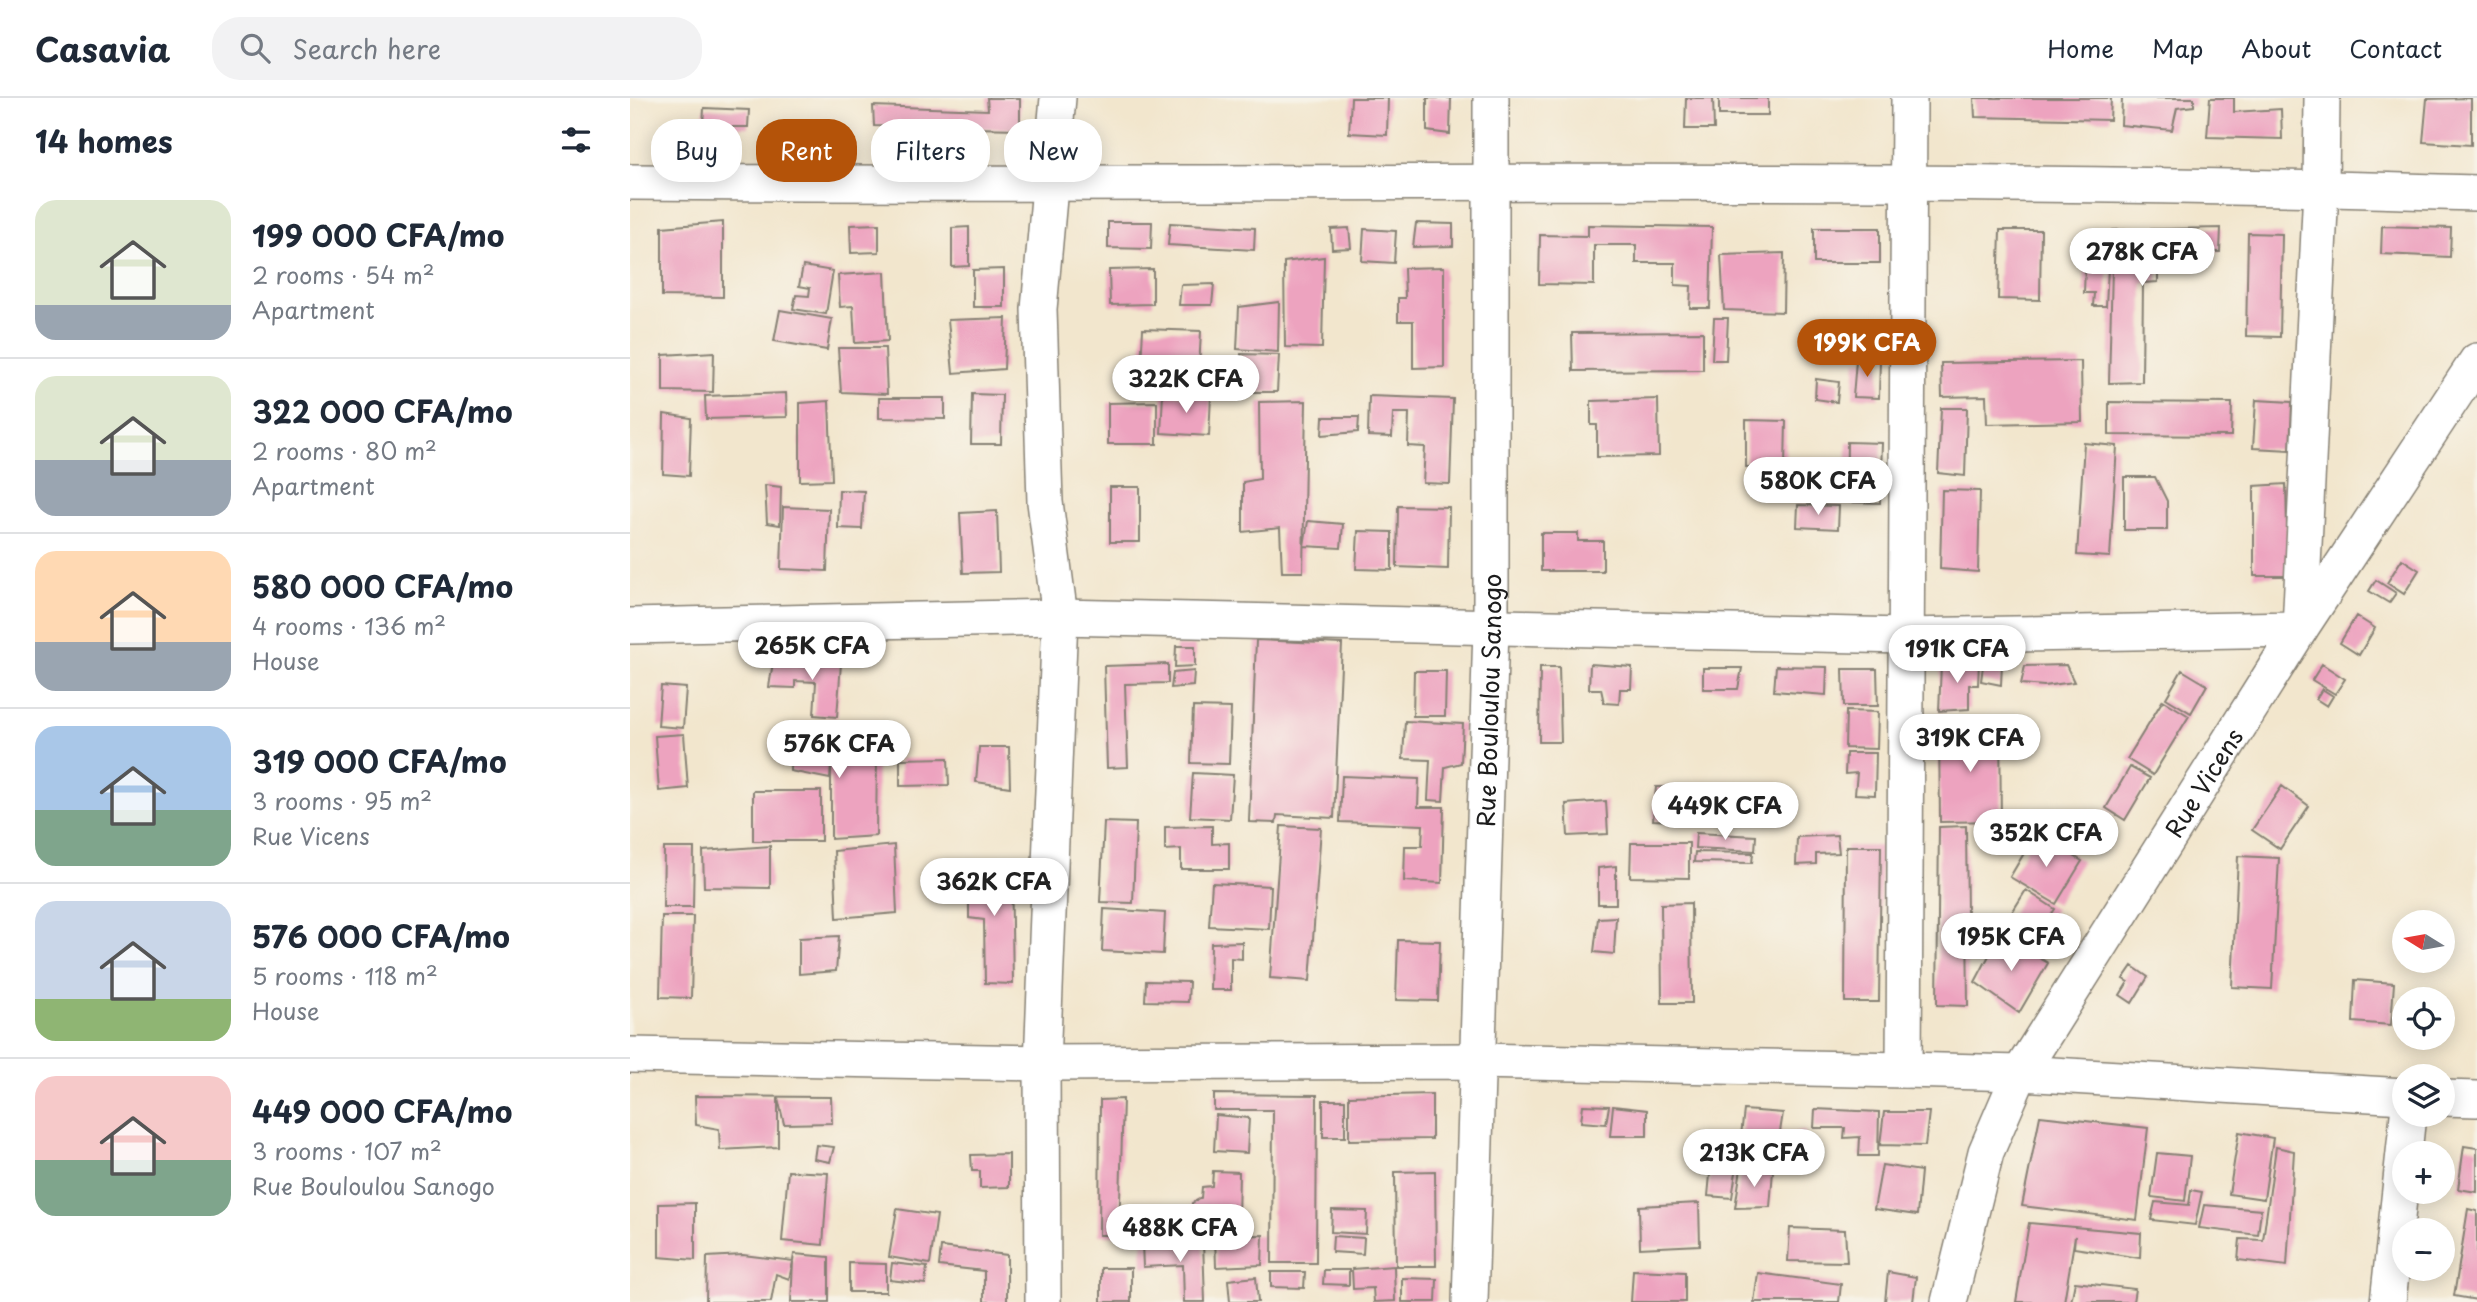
<!DOCTYPE html>
<html lang="en">
<head>
<meta charset="utf-8">
<style>
  :root { --surface:#fff; --page:#f2f2f3; --text:#1f2937; --muted:#747a83; --line:#e0e1e3; --accent:#b45309 }
  body { margin:0; font-family:"Playpen Sans",sans-serif; background:var(--page); color:var(--text); height:100vh; display:flex; flex-direction:column; font-size:26px; white-space:nowrap }
  * { box-sizing:border-box; margin:0 }
  p { font-size:23px; color:var(--muted) }
  .icon { flex:none; width:38px; height:38px; fill:none; stroke:currentColor; stroke-width:2; stroke-linecap:round; stroke-linejoin:round }
  .map { position:relative; flex:1; overflow:hidden }
  .side { display:flex; flex-direction:column; background:var(--surface); width:630px }
  .side>* { flex:none }
  .banner { position:absolute; left:21px; top:21px; width:665px; height:63px; display:flex; gap:14px }
  .needle { width:46px; rotate:281deg }
  .tools { position:absolute; left:1762px; top:812px; display:grid; gap:14px }
  .tools a { display:grid; place-items:center; width:63px; height:63px; border-radius:50%; background:var(--surface); box-shadow:0 4px 18px #0003; font-size:35px }
  .price { position:absolute; translate:-50% -60px; padding:0 16px; border-radius:24px; background:#fff; color:#222; font-size:23px; line-height:46px; filter:drop-shadow(0 2px 4px #0008) }
  .price::after { content:''; position:absolute; left:50%; top:42px; width:21px; height:16px; margin-left:-10px; background:inherit; clip-path:polygon(0 0,100% 0,50% 100%) }
  .price.on { background:var(--accent); color:#fff }
  ul { padding:0; list-style:none }
  li { display:flex; align-items:center; gap:21px; height:175px; padding:0 35px }
  li+li { border-top:2px solid var(--line) }
  li span { display:grid; place-items:center; flex:none; width:196px; height:140px; border-radius:21px; color:#555 }
  li>.icon { margin-inline-start:auto }
  span .icon { width:84px; height:84px; fill:#fffc; stroke-width:1 }
  li b { font-size:30px }
  h2 { display:flex; justify-content:space-between; align-items:center; height:84px; padding:0 35px; font-size:30px }
  .chip { padding:0 24px; border-radius:28px; background:var(--surface); box-shadow:0 4px 18px #0003; font-size:24px; line-height:63px }
  .chip.on { background:var(--accent); color:#fff }
  header { display:flex; align-items:center; gap:42px; box-sizing:border-box; height:98px; padding:0 35px; background:var(--surface); border-bottom:2px solid var(--line) }
  header strong { font-size:33px }
  nav { display:flex; gap:38px; margin-inline-start:auto; font-size:24px }
  .search { width:490px; height:63px; background:var(--page); display:flex; align-items:center; gap:18px; box-sizing:border-box; padding:0 24px; border-radius:28px; color:var(--muted); font-size:26px }
  main { display:flex; flex:1; min-height:0 }
  .map>svg:first-child { display:block }
  .building { fill:#eda3bf }
  .lines { fill:none; stroke-linecap:round; stroke-linejoin:round }
  .minor-casing { stroke:#878174; stroke-width:38 }
  .minor { stroke:#fff; stroke-width:35 }
  .labels { text-anchor:middle; dominant-baseline:central; stroke-width:7; stroke-linejoin:round; paint-order:stroke }
  .street-label { font-size:24px; fill:#1c1c1c; stroke:#f7f3e8 }
</style>
</head>
<body>
<header>
<strong>Casavia</strong>
<div class="search"><svg class="icon" aria-label="search" viewBox="0 0 24 24"><circle cx="10" cy="10" r="6"/><path d="M15 15l6 6"/></svg>Search here</div>
<nav><a>Home</a><a>Map</a><a>About</a><a>Contact</a></nav>
</header>
<main>
<section class="side">
<h2>14 homes<svg class="icon" aria-label="filters" viewBox="0 0 24 24"><path d="M4 7h16M4 17h16"/><circle cx="9" cy="7" r="2"/><circle cx="15" cy="17" r="2"/></svg></h2>
<ul>
<li><span style="background:linear-gradient(#dfe7d0 75%,#9aa5b1 0)"><svg class="icon" aria-label="home" viewBox="0 0 24 24"><path d="M3 11l9-7 9 7M6 9v11h12V9"/></svg></span><div><b>199 000 CFA/mo</b><p>2 rooms · 54 m²</p><p>Apartment</p></div></li>
<li><span style="background:linear-gradient(#dfe7d0 60%,#9aa5b1 0)"><svg class="icon" aria-label="home" viewBox="0 0 24 24"><path d="M3 11l9-7 9 7M6 9v11h12V9"/></svg></span><div><b>322 000 CFA/mo</b><p>2 rooms · 80 m²</p><p>Apartment</p></div></li>
<li><span style="background:linear-gradient(#ffd9b3 65%,#9aa5b1 0)"><svg class="icon" aria-label="home" viewBox="0 0 24 24"><path d="M3 11l9-7 9 7M6 9v11h12V9"/></svg></span><div><b>580 000 CFA/mo</b><p>4 rooms · 136 m²</p><p>House</p></div></li>
<li><span style="background:linear-gradient(#a9c7e8 60%,#7fa58c 0)"><svg class="icon" aria-label="home" viewBox="0 0 24 24"><path d="M3 11l9-7 9 7M6 9v11h12V9"/></svg></span><div><b>319 000 CFA/mo</b><p>3 rooms · 95 m²</p><p>Rue Vicens</p></div></li>
<li><span style="background:linear-gradient(#c9d6e8 70%,#8fb573 0)"><svg class="icon" aria-label="home" viewBox="0 0 24 24"><path d="M3 11l9-7 9 7M6 9v11h12V9"/></svg></span><div><b>576 000 CFA/mo</b><p>5 rooms · 118 m²</p><p>House</p></div></li>
<li><span style="background:linear-gradient(#f6c9c9 60%,#7fa58c 0)"><svg class="icon" aria-label="home" viewBox="0 0 24 24"><path d="M3 11l9-7 9 7M6 9v11h12V9"/></svg></span><div><b>449 000 CFA/mo</b><p>3 rooms · 107 m²</p><p>Rue Bouloulou Sanogo</p></div></li>
</ul>
</section>
<div class="map">
<svg width="1847" height="1204" viewBox="0 0 1847 1204">
  <rect width="100%" height="100%" fill="#f7f3e8"/>
  <filter id="ink" filterUnits="userSpaceOnUse"><feTurbulence type="fractalNoise" baseFrequency=".0143" numOctaves="2"/><feDisplacementMap in="SourceGraphic" scale="14" xChannelSelector="R" yChannelSelector="G"/><feConvolveMatrix kernelMatrix="1 2 1 2 8 2 1 2 1" color-interpolation-filters="sRGB"/></filter>
  <filter id="wash" filterUnits="userSpaceOnUse"><feTurbulence type="fractalNoise" baseFrequency=".00686" numOctaves="4" result="noise"/><feDisplacementMap in="SourceGraphic" scale="28" xChannelSelector="R" yChannelSelector="G"/><feGaussianBlur stdDeviation="1.57" result="paint"/><feColorMatrix in="noise" values="0 0 0 0 0 0 0 0 0 0 0 0 0 0 0 0 0 1.4 0 .05"/><feComposite in="paint" operator="in"/></filter>
  <g filter="url(#wash)">
    <rect width="100%" height="100%" fill="#f2e6cd"/>
    <g id="blocks">
      <path class="building" d="M357,0h33v31l-146,-3 -1,-20 115,4z
        M721,0h37l-1,37 -38,-2z
        M797,0h24l-1,36 -23,-3z
        M1056,0h27l1,31h-29z
        M1089,0h49v17h-49z
        M1344,0h137l-1,22 -135,-3z
        M1492,0h72v8l-17,2 -5,22 -51,-5z
        M1580,0h24v14l47,-3 1,30 -75,-2z
        M1841,0v47l-48,-3 4,-43z
        M74,10l45,2 -1,17h-45z
        M93,124v75l-61,-1v-69z
        M478,124h44l-1,27 -43,-1z
        M540,125l85,5 -1,22 -86,-5z
        M786,125l37,1v22l-40,1z
        M249,126v28l-28,1 -1,-28z
        M958,127l124,2 -2,81h-20l1,-22 -16,-1v-22h-39v-18h-42v40l-55,-1 1,-49 48,1z
        M1752,128l69,2 -1,29 -69,-3z
        M339,129v39l-17,1v-39z
        M719,130l2,20 -19,1 -1,-20z
        M1184,130h66v35h-66z
        M1591,130l-1,24 -62,-1v31l-15,1 -1,99 -33,1 4,-153z
        M734,131l32,2 -2,32 -32,-2z
        M1370,132h41l-1,70 -42,-1z
        M1618,135l34,1 -2,103 -34,-1z
        M1154,155l-1,59 -59,-2 -3,-55z
        M694,159l-2,91 -37,-1 -1,-85z
        M173,168l30,5 -7,43 -33,-5 3,-14 13,1 1,-8 -11,-2z
        M814,169v100l-31,1v-47h-15v-23h7l-1,-30z
        M1455,169l23,1 -2,38h-13l1,-13h-10z
        M374,171v38h-31v-37z
        M523,171v35l-43,1 -1,-35z
        M255,174l3,69 -33,2 -2,-37 -13,1 -2,-32z
        M584,186l-2,21h-33l2,-20z
        M649,204l-1,50 -41,-3 2,-42z
        M150,212l52,9 -5,31 -53,-9z
        M376,220l-2,51 -51,4 -5,-53z
        M1084,220h14l-2,42h-14z
        M513,231l58,2 -3,57 -58,-2z
        M1073,234v38l-130,1 -1,-38z
        M208,250h47l2,46 -46,-2z
        M84,254l-1,40 -50,-1v-36z
        M611,256l38,1 -2,37h-36z
        M1250,261l-1,39 -26,-1 3,-37z
        M1451,263l1,61 -95,2 -1,-28 -44,1 -1,-34z
        M1186,281l23,3 -2,20 -22,-3z
        M156,295l1,24 -81,2 -1,-23z
        M342,296l30,1 -1,49h-30z
        M533,296l48,2 -2,40 -48,-3z
        M739,298l84,3 -3,85 -27,-1 2,-36 -17,-1 1,-33h-16l-1,24 -24,-1z
        M249,300h66v21l-66,-1z
        M1028,301l1,57 -62,1v-32h-6v-24z
        M1626,302l36,2 -2,48 -37,-2z
        M199,303l3,79 -32,1v-78z
        M676,303l-3,171h-21l-2,-44 -37,4v-50l17,-3 -1,-77z
        M527,304v42h-49v-41z
        M1479,304l123,1 -1,33 -122,-1z
        M1311,310h26l-2,68 -27,-3z
        M34,316l27,4 -2,58 -26,-2z
        M693,319h36l-1,15 -36,3z
        M1116,322l40,1 -1,46h-39z
        M1217,344l35,1 -2,60 -34,-1z
        M1454,345l33,3 -7,111 -33,-2z
        M1494,379h31l12,24v29h-43z
        M1656,386l2,92h-34v-90z
        M135,387l16,2 -1,38 -13,-2z
        M480,389h30v55h-30z
        M209,392l25,1 -2,38 -24,-1z
        M1312,392l38,1 -2,81 -38,-3z
        M1168,407l41,1 -1,23 -41,-2z
        M768,408l51,1 -1,62 -51,-2z
        M153,409l46,2 -2,62 -46,-2z
        M367,413l2,61 -36,1 -3,-60z
        M678,423l35,3 -2,24 -37,-2z
        M728,433l34,1v38l-36,-1z
        M911,435h37v8h25v30h-62z
        M1772,461l17,11 -15,24 -17,-11z
        M1746,482l20,13 -7,10 -20,-12z
        M1726,518l19,12 -16,27 -19,-12z
        M626,542l86,4 -8,174 -57,-3 -1,8 -27,-1z
        M546,548h19v20l-20,1z
        M1354,560l18,5 -1,22 -20,-4z
        M143,564l68,1 -4,54 -23,-2 2,-33 -21,-1v7l-26,-1z
        M1349,564l-1,23h-9v24l-30,2 2,-46z
        M538,566v19l-43,1 3,83 -21,1 -3,-102z
        M960,566l42,3 -1,22h-11l-1,15 -15,-1 -3,-14h-12z
        M1692,566l23,15 -10,15 -23,-14z
        M1436,567l8,17 -30,4 -23,-2 4,-18z
        M1146,568l51,1 -1,28 -52,-4z
        M910,569h19l2,75h-22z
        M1073,570h39l-4,21h-35z
        M1213,571h34l1,37h-34z
        M1552,572l25,15 -16,28 -25,-15z
        M564,573l-1,15 -22,2 2,-15z
        M784,573h32l-1,45h-32z
        M31,588l25,2 -3,40 -25,-2z
        M1692,591l11,7 -6,10 -11,-7z
        M1533,602l26,16 -36,59 -26,-16z
        M563,609l38,1 -2,56 -38,-1z
        M1216,613l32,1 -1,37 -32,-1z
        M775,623l58,3 -2,39 -16,4 -2,34 -15,-1 2,-40 -27,-1z
        M162,627l41,1 -2,29 46,-2 -1,83 -45,3v-74l-1,14 -40,-8z
        M1370,628l1,95 -61,1 -1,-94z
        M54,636l4,54 -29,3 -4,-55z
        M349,649h30l1,40 -34,-5z
        M1216,655h30l-1,42 -20,-1 2,-21 -12,1z
        M318,660l1,27 -49,1v-27z
        M1500,669l20,11 -25,42 -19,-12z
        M563,675l40,2 -3,44 -40,-2z
        M712,678l77,3 -1,28h26l-2,76 -38,-2 1,-35h17l1,-21 -83,-3z
        M1652,688l27,20 -29,43 -28,-19z
        M1026,689h41l-1,35 -43,-2z
        M123,693h68v50h-68z
        M976,703l2,33 -40,2 -2,-32z
        M474,724l32,1 -3,80 -33,-1z
        M582,728v18l17,-1v26h-48v-20l-16,1v-23z
        M651,728l40,2 -11,153 -40,-3z
        M1336,728l2,180 -31,-1 2,-178z
        M1066,735l60,3 -1,15 -60,-3z
        M1406,735l46,28 -26,43 -46,-27z
        M1207,737l2,18 -23,1v10l-20,1 1,-28z
        M1001,745h58v35l-59,-1z
        M264,747l3,68 -60,5 -3,-67z
        M140,748v42l-66,-1 -1,-36z
        M1216,748h35l-2,156h-34z
        M34,750h30l-1,59h-30z
        M1065,754l58,1 -1,10 -58,-1z
        M1608,758l41,2 -7,131 -40,-2z
        M339,765l42,4 2,117 -28,-1 -1,-63 -15,-2z
        M986,768v38h-18v-36z
        M582,785l59,3 -2,43 -60,-3z
        M1396,792l29,19 -15,23 -29,-18z
        M1061,805l1,100h-30l-1,-99z
        M474,811l61,4 -2,41 -61,-3z
        M32,818h31l-2,82 -31,-1z
        M986,819l-2,37 -20,-2 4,-34z
        M1370,837l48,28 -29,50 -44,-31z
        M209,838l-3,35 -37,3v-36z
        M768,842l42,1 -2,60 -42,-1z
        M612,844v17l-11,-1v32h-21l1,-47z
        M1502,868l16,11 -16,26 -12,-8 8,-13 -5,-3z
        M1725,882l39,3 -3,42 -38,-3z
        M516,883l43,1 -1,20 -43,-1z
        M584,996l103,1 -1,168h-44l1,-153h-59z
        M802,996v45l-83,1v-44z
        M65,998l136,1 1,26 -48,1 -6,-26v49l-58,3 -1,-21 -23,-4z
        M493,1001l-4,136h-20l1,-135z
        M693,1002h22v37h-22z
        M953,1007l26,1 -3,18 -25,-2z
        M983,1008l34,4v26h-37z
        M1185,1011l64,3 -1,44h-19l1,-19 -16,1 1,-10h-31z
        M1114,1012l39,3 -8,50 -37,-4 -6,39 -24,-2 5,-53 27,1z
        M1254,1014h45l-4,34 -45,-1z
        M586,1017l33,3 -2,35 -33,-2z
        M1410,1018l108,12 -11,92 -115,-14z
        M1175,1033l-1,37 -22,1 3,-35z
        M1609,1034l34,6 -9,61 -35,-5z
        M186,1047l18,2 -4,15 -16,-3z
        M1834,1048l13,2v44l-19,-3z
        M1646,1049l18,4 -7,115 -49,-6 2,-21 23,1z
        M1527,1055l33,3 -5,45 -34,-4z
        M379,1056v33l-29,1v-17h-8l-1,-16z
        M1252,1067l39,6 -4,44 -43,-6z
        M1111,1070l32,3 -3,36 -35,1z
        M158,1073l40,2 -5,72 -41,-4z
        M583,1073l26,1 -1,49 -47,-1 1,-17 9,-5 1,-11 10,-1z
        M805,1073l1,95h-40l-1,-94z
        M1561,1092l11,2 -7,33 -44,-5 4,-18 34,3z
        M65,1105v57l-36,-3v-53z
        M1069,1105l1,42 -60,3 -1,-42z
        M1574,1107l57,5 -3,25 -59,-7z
        M267,1111l40,6 -7,49 -41,-7z
        M1838,1111l9,2v89l-23,-4z
        M702,1112l35,1 -1,23 -35,-2z
        M1399,1125l112,10 -1,25 -66,-10 1,-12 -11,66h-48z
        M1160,1130l55,2 2,32 -59,-1z
        M633,1137l-1,30 -46,2 -1,-31z
        M703,1138l31,2 -1,16 -31,-2z
        M573,1143l2,61h-21l-1,-37 -40,2 -1,-24z
        M311,1149l66,8v47h-23v-31l-45,-5z
        M164,1156l35,3v45h-38l2,-40 -4,17 -13,-5 -5,28h-65l1,-45 36,-2 50,6z
        M219,1165l37,1v28h-37z
        M262,1165l35,4 -2,17 -35,-4z
        M764,1168l1,35 -21,1 -1,-14 -20,1 -1,-20z
        M471,1170h30v34h-30z
        M694,1172h25v15l-26,-1z
        M1003,1172l52,2v30h-54z
        M641,1174h34l-1,16 -33,-1z
        M1258,1174l28,5 -3,25h-28z
        M1128,1175l83,11 -2,18h-85z
        M626,1179l2,25h-28l-2,-22z
        M772,1180l35,1 -1,23h-34z
        M1445,1184l60,7 -2,13h-62z"/>
    </g>
  </g>
  <g filter="url(#ink)">
    <use href="#blocks" fill-opacity="0" stroke="#878174" stroke-width="2"/>
    <g class="lines">
      <defs>
        <g id="minor">
          <path d="M0,84c616,5 1232,-8 1847,11"/>
          <path d="M0,528l430,-9 845,19 395,-7 21,-441 1,-90"/>
          <path d="M0,957l412,8 434,-2 428,9 116,3 384,23"/>
          <path d="M1274,972l5,-972"/>
          <path d="M1813,1000l34,1"/>
          <path d="M413,1204l-1,-239 18,-446 -15,-115 -6,-193 19,-211"/>
          <path id="s1" d="M840,1204l21,-674v-530"/>
          <path id="s2" d="M1319,1204l37,-150 34,-79 280,-444 177,-268"/>
          <path d="M1758,1204l20,-187"/>
        </g>
      </defs>
      <use href="#minor" class="minor-casing"/>
      <use href="#minor" class="minor"/>
    </g>
  </g>
  <g class="labels">
    <g class="street-label">
      <text stroke="none"><textPath href="#s1" startOffset="602">Rue Bouloulou Sanogo</textPath></text>
      <text stroke="none"><textPath href="#s2" startOffset="584">Rue Vicens</textPath></text>
    </g>
  </g>
</svg>
<div class="tools">
<a><svg class="needle" viewBox="-14 -14 28 28"><path d="M0-13l5 13h-10z" fill="#e53935"/><path d="M0 13l5-13h-10z" fill="#747a83"/></svg></a>
<a><svg class="icon" aria-label="locate" viewBox="0 0 24 24"><circle cx="12" cy="12" r="6"/><path d="M12 2v4M12 18v4M2 12h4M18 12h4"/></svg></a>
<a><svg class="icon" aria-label="layers" viewBox="0 0 24 24"><path d="M12 4l9 5-9 5-9-5zM3 14l9 5 9-5"/></svg></a>
<a>+</a>
<a>−</a>
</div>
<b class="price" style="left:1512px;top:190px">278K CFA</b>
<b class="price on" style="left:1237px;top:281px">199K CFA</b>
<b class="price" style="left:556px;top:317px">322K CFA</b>
<b class="price" style="left:1188px;top:419px">580K CFA</b>
<b class="price" style="left:182px;top:584px">265K CFA</b>
<b class="price" style="left:1327px;top:587px">191K CFA</b>
<b class="price" style="left:1340px;top:676px">319K CFA</b>
<b class="price" style="left:209px;top:682px">576K CFA</b>
<b class="price" style="left:1095px;top:744px">449K CFA</b>
<b class="price" style="left:1416px;top:771px">352K CFA</b>
<b class="price" style="left:364px;top:820px">362K CFA</b>
<b class="price" style="left:1381px;top:875px">195K CFA</b>
<b class="price" style="left:1124px;top:1091px">213K CFA</b>
<b class="price" style="left:550px;top:1166px">488K CFA</b>
<div class="banner">
<a class="chip">Buy</a>
<a class="chip on">Rent</a>
<a class="chip">Filters</a>
<a class="chip">New</a>
</div>
</div>
</main>
</body>
</html>
